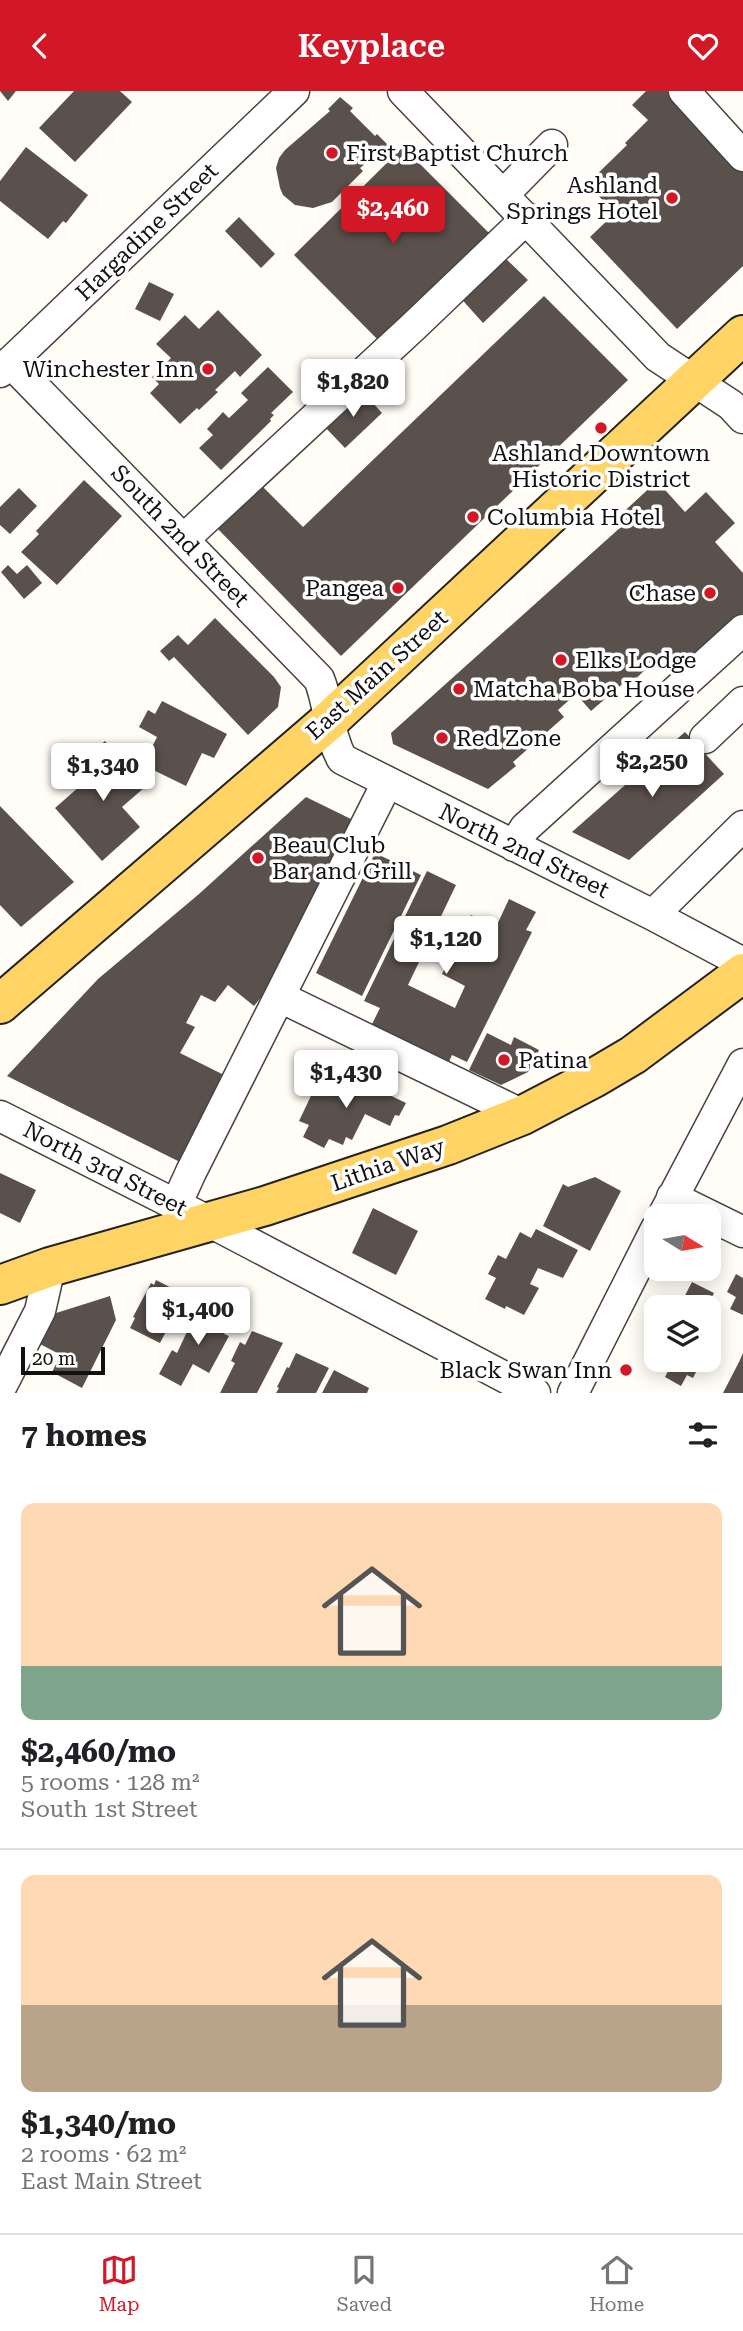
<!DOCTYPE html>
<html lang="en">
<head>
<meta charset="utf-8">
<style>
  :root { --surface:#fff; --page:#f2f2f2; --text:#202124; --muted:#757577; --line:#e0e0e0; --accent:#d21727 }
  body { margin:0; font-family:"Roboto Serif",serif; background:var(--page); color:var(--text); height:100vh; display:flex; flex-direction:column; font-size:26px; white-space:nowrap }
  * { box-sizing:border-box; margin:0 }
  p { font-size:23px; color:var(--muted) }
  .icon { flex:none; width:38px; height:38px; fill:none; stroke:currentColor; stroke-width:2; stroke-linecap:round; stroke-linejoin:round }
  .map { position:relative; height:1302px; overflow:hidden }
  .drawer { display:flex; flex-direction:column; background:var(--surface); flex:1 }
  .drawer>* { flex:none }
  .needle { width:46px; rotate:101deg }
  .tools { position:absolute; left:644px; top:1113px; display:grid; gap:14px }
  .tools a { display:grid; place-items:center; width:77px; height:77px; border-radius:14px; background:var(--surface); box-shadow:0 4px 18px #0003; font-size:35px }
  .scale { position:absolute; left:21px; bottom:18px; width:84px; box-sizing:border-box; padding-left:7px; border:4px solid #111; border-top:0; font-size:19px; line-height:24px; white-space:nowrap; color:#111; -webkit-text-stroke:5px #fff; paint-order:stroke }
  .price { position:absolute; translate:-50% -60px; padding:0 16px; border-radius:7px; background:#fff; color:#222; font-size:23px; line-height:46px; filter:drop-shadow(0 2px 4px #0008) }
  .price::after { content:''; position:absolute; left:50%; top:42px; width:21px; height:16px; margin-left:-10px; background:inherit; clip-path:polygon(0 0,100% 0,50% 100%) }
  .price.selected { background:var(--accent); color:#fff }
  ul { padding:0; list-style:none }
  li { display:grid; align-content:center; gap:14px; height:371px; padding:0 21px }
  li+li { border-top:2px solid var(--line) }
  li span { display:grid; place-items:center; height:217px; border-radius:14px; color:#555 }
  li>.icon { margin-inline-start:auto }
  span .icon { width:126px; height:126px; fill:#fffc; stroke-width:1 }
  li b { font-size:30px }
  h2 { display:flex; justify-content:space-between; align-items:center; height:84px; padding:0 21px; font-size:30px }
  header { display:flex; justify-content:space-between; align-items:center; height:91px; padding:0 21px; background:var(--accent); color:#fff; font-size:32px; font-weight:600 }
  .menu { display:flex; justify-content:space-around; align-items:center; height:98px; border-top:2px solid var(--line); background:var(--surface); font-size:19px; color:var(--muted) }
  .menu a { display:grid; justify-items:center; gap:4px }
  .menu .selected { color:var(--accent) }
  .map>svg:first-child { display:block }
  .building { fill:#5b514c }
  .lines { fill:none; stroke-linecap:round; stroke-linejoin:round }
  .minor-casing { stroke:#444; stroke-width:33 }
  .major-casing { stroke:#222; stroke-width:42 }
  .minor { stroke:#fff; stroke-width:30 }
  .major { stroke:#ffd465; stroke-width:38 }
  .poi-dot { fill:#d21727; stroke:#fff; stroke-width:2.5 }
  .labels { text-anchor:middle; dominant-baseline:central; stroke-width:7; stroke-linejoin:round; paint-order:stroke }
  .poi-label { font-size:23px; fill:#111; stroke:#fff; text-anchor:start }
  .street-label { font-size:23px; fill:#111; stroke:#fff }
</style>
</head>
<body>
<header><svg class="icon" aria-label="back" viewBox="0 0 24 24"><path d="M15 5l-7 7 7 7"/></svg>Keyplace<svg class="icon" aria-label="heart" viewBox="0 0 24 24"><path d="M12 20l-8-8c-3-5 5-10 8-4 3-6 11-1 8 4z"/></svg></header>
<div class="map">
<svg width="743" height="1302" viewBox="0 0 743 1302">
  <rect width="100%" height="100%" fill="#fffdf5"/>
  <path class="building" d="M0,0h16l-8,10z
    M74,0h46l12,11 -57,60 -36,-34z
    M646,0h21l76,78v97l-66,63 -87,-92 25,-24 -28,-29 40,-39 -2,-2 23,-23 -16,-15z
    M340,6l13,11 -3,3 25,25 2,-2 11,11 -28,23 3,3 -31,31 -19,6 -18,-3 -12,-10 -3,-7 -4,-20 3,-10 6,-8 45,-39 -2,-2z
    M26,56l62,48 -22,28 -3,-2 -15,18 -48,-38v-20z
    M403,56l90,90 -109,109 -90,-91z
    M239,126l36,37 -14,14 -36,-37z
    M500,162l28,27 -45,43 -26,-29z
    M149,191l25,12 -14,27 -25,-12z
    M544,205l84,84 -287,276 -123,-127 44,-43 41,41z
    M218,219l44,45 -22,22 -5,-6 -20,19 3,2 -19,18 -2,-2 -17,16 -30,-31 9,-9 -7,-7 19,-19 -15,-14 29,-29 14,14z
    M268,276l25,25 -22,21 3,2 -4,4 1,2 -50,49 -22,-22 14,-13 -6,-6 16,-17 6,6 19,-18 -7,-7z
    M361,299l21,23 -37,35 -22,-23z
    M84,389l38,36 -65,69 -36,-33 18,-18 -3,-3z
    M657,390l28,31 21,-20 29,31 -20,19 28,31v40l-67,62 -17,-18 -29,27 -3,-4 -36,31 -15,-17 -18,16 6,7 -51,45 3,4 -28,23 -95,-45 -2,-11 231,-207 -6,-7z
    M19,397l18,18 -27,28 -10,-9v-18z
    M8,474l9,9 10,-9 15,18 -18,16 -23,-27z
    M215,527l59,59 7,10 -3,20 -30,28 -74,-78 -5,4 -9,-10 18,-16 10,10z
    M162,610l65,33 -13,24 -12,-5 -16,33 -43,-21 14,-28 -18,-10 9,-17 7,4z
    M685,641l39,42 -95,86 -57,-28z
    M105,650l40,46 -23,20 18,20 -38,34 -47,-53 41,-36 -12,-13z
    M306,706l51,25 -70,143 -33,41 -26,-21 -13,17 -14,-7 -15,28 9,4 -15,26 48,24 -44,87 -177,-88 91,-97 101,-85z
    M0,715l74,76 -53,45 -21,-22z
    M375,762l46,22 -59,121 -46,-23z
    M427,780l29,14 -48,100 47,23 10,-22 -23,-12 29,-59 25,12 13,-28 27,13 -10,18 6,2 -65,130 -15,-7 -5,11 -77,-38 10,-20 -16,-7z
    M487,942l24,12 3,-8 25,13 -11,22 -27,13 -32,-15z
    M342,981l64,31 -7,13 -4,-1 -5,11 -25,-12 -13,26 -6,-3 -3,8 -14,-6 -5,9 -21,-11 6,-12 -10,-4 20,-42 16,8z
    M0,1082l36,17 -16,33 -20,-10z
    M595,1086l26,14 -31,60 -47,-25 20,-42 5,3z
    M373,1117l45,23 -22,44 -44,-22z
    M536,1138l42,21 -15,28 -25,-10 -8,16 9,4 -15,27 -18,-9 -1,3 -20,-10 11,-21 -8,-4 10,-19 8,4 14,-27 11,6z
    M736,1183l7,4v37l-13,-6 6,-12 -9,-5z
    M156,1189l29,15 -25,48 -30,-15 5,-10 -2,-1 18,-34 3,2z
    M692,1191l22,11 -7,14h-28z
    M110,1205l6,24 -34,68 -30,-16 9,-17 -23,-12 15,-29z
    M206,1217l25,13 -7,13 5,2 -20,37 -16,-9 -12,22 -22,-12 13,-24 5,3 16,-34 4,-4 4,2z
    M709,1227l9,4 -5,10 6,3 -10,20z
    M252,1240l31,12 -26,50h-37l15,-30 -4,-2 9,-19 5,3z
    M296,1262l33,15 -13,25h-40l3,-5 -2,-1 10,-20 2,1z
    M743,1262v40h-20l16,-31z
    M664,1269h38l-9,18 -6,-3 -6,11 -16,-9 3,-6 -8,-4z
    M334,1279l35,18 -2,5h-45z"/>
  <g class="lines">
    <defs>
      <path id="minor" d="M403,0l255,266 73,48 12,13
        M684,0l59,65
        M503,104l49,-50
        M10,271l309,317c11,26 9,55 23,80l311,156 90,48
        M0,281l294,-281
        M184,448l230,-213 113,-108
        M705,647l38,-36
        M514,755l11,-18 218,-198
        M653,824l90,-89
        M280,906l243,118
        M0,1025l210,106 325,171
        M672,1106l71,35
        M176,1114l15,-33 196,-389
        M663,1125l80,-152
        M0,1298l40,-78 10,-44
        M573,1302l83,-164"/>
      <path id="major" d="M0,913l331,-285 412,-384
        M0,1194l50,-18 215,-61 183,-61 75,-30 71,-37 39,-23 110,-82"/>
    </defs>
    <use href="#minor" class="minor-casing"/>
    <use href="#major" class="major-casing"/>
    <use href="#minor" class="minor"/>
    <use href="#major" class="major"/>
  </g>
  <g class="poi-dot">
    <circle cx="332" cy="62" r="7"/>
    <circle cx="672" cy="107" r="7"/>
    <circle cx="208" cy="278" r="7"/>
    <circle cx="601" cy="337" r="7"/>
    <circle cx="473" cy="426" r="7"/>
    <circle cx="398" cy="497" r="7"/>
    <circle cx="710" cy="502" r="7"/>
    <circle cx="561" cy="569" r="7"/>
    <circle cx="459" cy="598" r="7"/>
    <circle cx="442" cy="647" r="7"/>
    <circle cx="258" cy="767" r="7"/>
    <circle cx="504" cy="969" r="7"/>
    <circle cx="626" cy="1279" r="7"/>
  </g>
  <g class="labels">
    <g class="poi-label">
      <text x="346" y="62">First Baptist Church</text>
      <text x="658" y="94" text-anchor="end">Ashland<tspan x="658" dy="26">Springs Hotel</tspan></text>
      <text x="194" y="278" text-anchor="end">Winchester Inn</text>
      <text x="601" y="362" text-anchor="middle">Ashland Downtown<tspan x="601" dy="26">Historic District</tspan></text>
      <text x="487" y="426">Columbia Hotel</text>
      <text x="384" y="497" text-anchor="end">Pangea</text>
      <text x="696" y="502" text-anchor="end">Chase</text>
      <text x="575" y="569">Elks Lodge</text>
      <text x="473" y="598">Matcha Boba House</text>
      <text x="456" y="647">Red Zone</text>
      <text x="272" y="754">Beau Club<tspan x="272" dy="26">Bar and Grill</tspan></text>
      <text x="518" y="969">Patina</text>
      <text x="612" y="1279" text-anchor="end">Black Swan Inn</text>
    </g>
    <g class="street-label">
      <text transform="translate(147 141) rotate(-44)">Hargadine Street</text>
      <text transform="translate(180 445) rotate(46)">South 2nd Street</text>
      <text transform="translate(377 584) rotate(-42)">East Main Street</text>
      <text transform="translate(524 760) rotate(26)">North 2nd Street</text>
      <text transform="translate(388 1074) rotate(-19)">Lithia Way</text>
      <text transform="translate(105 1078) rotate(27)">North 3rd Street</text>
    </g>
  </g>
</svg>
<div class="tools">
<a><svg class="needle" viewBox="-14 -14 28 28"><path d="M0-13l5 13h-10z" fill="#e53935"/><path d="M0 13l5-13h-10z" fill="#757577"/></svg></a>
<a><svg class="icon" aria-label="layers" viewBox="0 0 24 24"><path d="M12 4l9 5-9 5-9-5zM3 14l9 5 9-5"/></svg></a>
</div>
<div class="scale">20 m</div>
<b class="price selected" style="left:393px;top:155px">$2,460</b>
<b class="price" style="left:353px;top:328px">$1,820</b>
<b class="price" style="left:652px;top:708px">$2,250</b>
<b class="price" style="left:103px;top:712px">$1,340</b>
<b class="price" style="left:446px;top:885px">$1,120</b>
<b class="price" style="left:346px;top:1019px">$1,430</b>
<b class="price" style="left:198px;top:1256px">$1,400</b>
</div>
<section class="drawer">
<h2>7 homes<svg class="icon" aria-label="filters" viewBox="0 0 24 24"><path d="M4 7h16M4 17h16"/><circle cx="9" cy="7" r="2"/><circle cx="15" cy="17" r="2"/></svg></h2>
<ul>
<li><span style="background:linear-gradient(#ffd9b3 75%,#7fa58c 0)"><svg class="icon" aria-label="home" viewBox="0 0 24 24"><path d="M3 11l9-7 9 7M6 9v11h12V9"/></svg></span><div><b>$2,460/mo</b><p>5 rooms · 128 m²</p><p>South 1st Street</p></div></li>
<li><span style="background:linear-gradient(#ffd9b3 60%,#b9a48a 0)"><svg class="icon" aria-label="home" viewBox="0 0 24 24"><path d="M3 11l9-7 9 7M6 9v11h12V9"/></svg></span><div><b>$1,340/mo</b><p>2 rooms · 62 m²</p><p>East Main Street</p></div></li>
</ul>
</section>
<nav class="menu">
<a class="selected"><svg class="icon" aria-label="map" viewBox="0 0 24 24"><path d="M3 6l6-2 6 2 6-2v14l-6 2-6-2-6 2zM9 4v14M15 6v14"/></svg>Map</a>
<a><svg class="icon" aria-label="saved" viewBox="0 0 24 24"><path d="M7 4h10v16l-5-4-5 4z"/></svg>Saved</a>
<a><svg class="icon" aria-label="home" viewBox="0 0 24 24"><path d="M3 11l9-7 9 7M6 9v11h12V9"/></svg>Home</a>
</nav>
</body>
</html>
